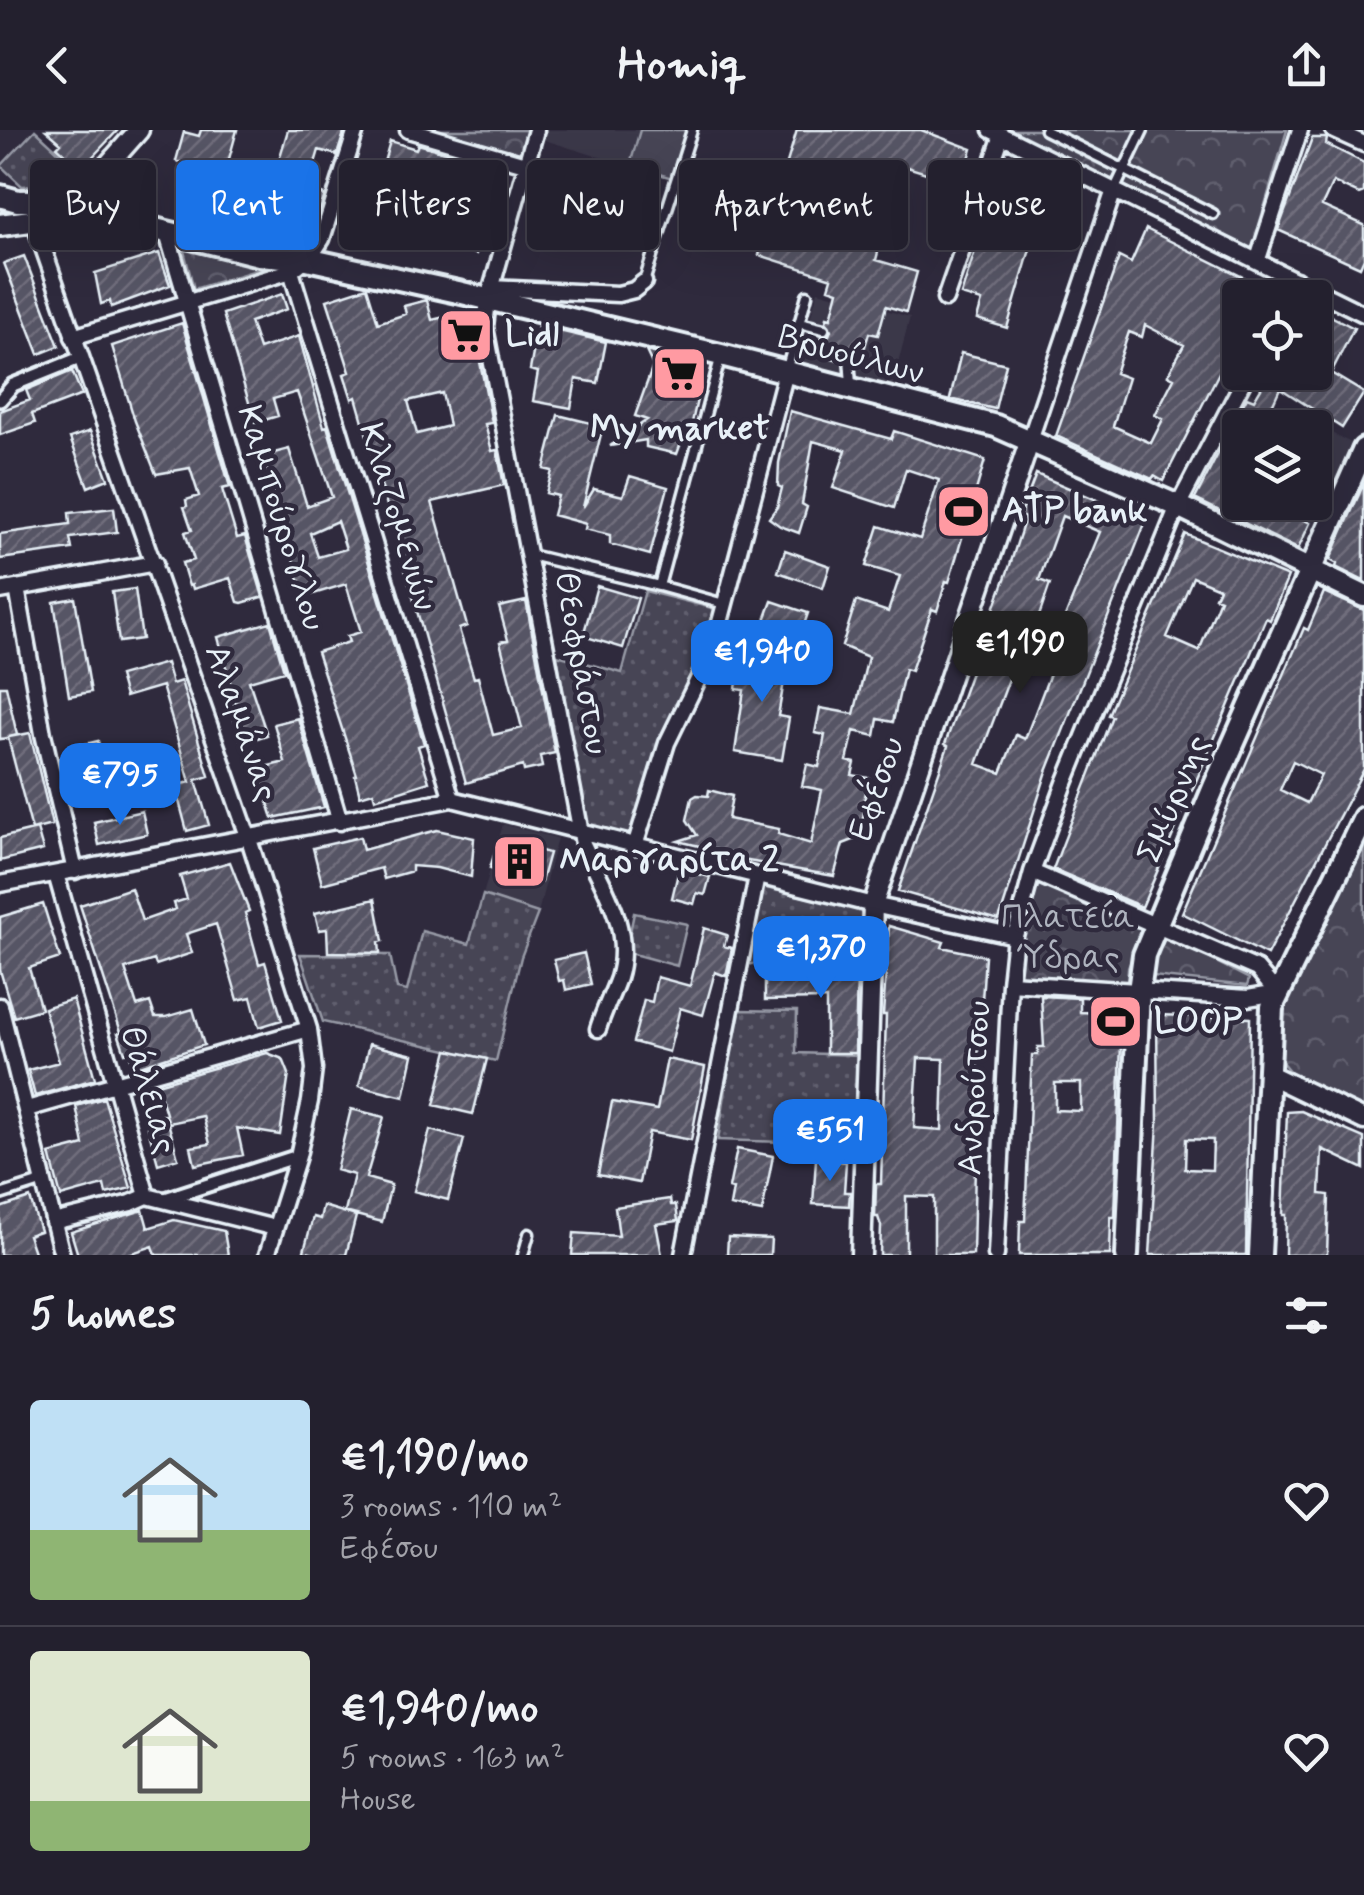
<!DOCTYPE html>
<html lang="en">
<head>
<meta charset="utf-8">
<style>
  :root { --surface:#23202e; --page:#2f2d3a; --text:#f1f3f6; --muted:#a3a3aa; --line:#403e4a; --accent:#1a73e8 }
  body { margin:0; font-family:Mynerve,sans-serif; background:var(--page); color:var(--text); height:100vh; display:flex; flex-direction:column; font-size:38px; white-space:nowrap }
  * { box-sizing:border-box; margin:0 }
  p { font-size:32px; color:var(--muted) }
  .icon { flex:none; width:55px; height:55px; fill:none; stroke:currentColor; stroke-width:2; stroke-linecap:round; stroke-linejoin:round }
  .map { position:relative; height:1125px; overflow:hidden }
  .panel { display:flex; flex-direction:column; background:var(--surface); flex:1 }
  .panel>* { flex:none }
  .guide { position:absolute; left:30px; top:30px; width:1305px; height:90px; display:flex; gap:20px }
  .buttons { position:absolute; left:1222px; top:150px; display:grid; gap:20px }
  .buttons a { display:grid; place-items:center; width:110px; height:110px; border-radius:10px; background:var(--surface); box-shadow:0 10px 40px #0002,0 0 0 2px var(--line); font-size:50px }
  .price { position:absolute; translate:-50% -85px; padding:0 22px; border-radius:20px; background:var(--accent); color:#fff; font-size:32px; line-height:65px; filter:drop-shadow(0 2px 5px #0008) }
  .price::after { content:''; position:absolute; left:50%; top:60px; width:30px; height:22px; margin-left:-15px; background:inherit; clip-path:polygon(0 0,100% 0,50% 100%) }
  .price.selected { background:#222; color:#fff }
  ul { padding:0; list-style:none }
  li { display:flex; align-items:center; gap:30px; height:250px; padding:0 30px }
  li+li { border-top:2px solid var(--line) }
  li span { display:grid; place-items:center; flex:none; width:280px; height:200px; border-radius:10px; color:#555 }
  li>.icon { margin-inline-start:auto }
  span .icon { width:120px; height:120px; fill:#fffc; stroke-width:1 }
  li b { font-size:42px }
  h2 { display:flex; justify-content:space-between; align-items:center; height:120px; padding:0 30px; font-size:42px }
  .tag { padding:0 35px; border-radius:10px; background:var(--surface); box-shadow:0 10px 40px #0002,0 0 0 2px var(--line); font-size:35px; line-height:90px }
  .tag.selected { background:var(--accent); color:#fff }
  header { display:flex; justify-content:space-between; align-items:center; height:130px; padding:0 30px; background:var(--surface); font-size:45px; font-weight:800 }
  .map>svg:first-child { display:block }
  .built { fill:#3b3749; fill-rule:evenodd }
  .grass { fill:url(#grass-dots); stroke:#979aa6; stroke-width:2.5 }
  .forest { fill:url(#forest-crowns); stroke:#979aa6; stroke-width:2.5 }
  .pitch { fill:#464455; stroke:#979aa6; stroke-width:2.5 }
  .building { fill:url(#building-hatch); stroke:#e8f1f8; stroke-width:2.5; fill-rule:evenodd }
  .lines { fill:none; stroke-linecap:round; stroke-linejoin:round }
  .service-casing { stroke:#e8f1f8; stroke-width:15 }
  .pedestrian-casing { stroke:#e8f1f8; stroke-width:19 }
  .minor-casing { stroke:#e8f1f8; stroke-width:21 }
  .tertiary-casing { stroke:#e8f1f8; stroke-width:25 }
  .secondary-casing { stroke:#e8f1f8; stroke-width:28 }
  .service { stroke:#2f2a3d; stroke-width:8 }
  .pedestrian { stroke:#2f2a3d; stroke-width:11 }
  .minor { stroke:#2f2a3d; stroke-width:14 }
  .tertiary { stroke:#2f2a3d; stroke-width:18 }
  .secondary { stroke:#2f2a3d; stroke-width:20 }
  .labels { text-anchor:middle; dominant-baseline:central; stroke-width:9; stroke-linejoin:round; paint-order:stroke }
  .poi-label { font-size:35px; font-weight:bold; fill:#e8f1f8; stroke:#2f2a3d; text-anchor:start }
  .street-label { font-size:35px; fill:#e8f1f8; stroke:#2f2a3d }
  .park-label { font-size:35px; fill:#afb4bf; stroke:#2f2a3d }
</style>
</head>
<body>
<header><svg class="icon" aria-label="back" viewBox="0 0 24 24"><path d="M15 5l-7 7 7 7"/></svg>Homiq<svg class="icon" aria-label="share" viewBox="0 0 24 24"><path d="M12 15V3M7 8l5-5 5 5M5 13v7h14v-7"/></svg></header>
<div class="map">
<svg width="1364" height="1125" viewBox="0 0 1364 1125">
  <defs>
    <pattern id="grass-dots" width="8" height="8" patternUnits="userSpaceOnUse" patternTransform="scale(2.5)"><rect width="8" height="8" fill="#464455"/><path d="M2 2h.1M6 6h.1" fill="none" stroke="#615f6e" stroke-width="1.8" stroke-linecap="round"/></pattern>
    <pattern id="forest-crowns" width="20" height="18" patternUnits="userSpaceOnUse" patternTransform="scale(2.5)"><rect width="20" height="18" fill="#464455"/><path d="M2 6a3 3 0 1 1 6 0M12 15a3 3 0 1 1 6 0" fill="none" stroke="#615f6e"/></pattern>
    <pattern id="building-hatch" width="6" height="6" patternUnits="userSpaceOnUse" patternTransform="scale(2.5)"><rect width="6" height="6" fill="#575565"/><path d="M-1 1l2-2M0 6l6-6M5 7l2-2" fill="none" stroke="#6f6e7c"/></pattern>
  </defs>
  <rect width="100%" height="100%" fill="#2f2a3d"/>
  <filter id="ink" filterUnits="userSpaceOnUse"><feTurbulence type="fractalNoise" baseFrequency=".01" numOctaves="2"/><feDisplacementMap in="SourceGraphic" scale="20" xChannelSelector="R" yChannelSelector="G"/><feConvolveMatrix kernelMatrix="1 2 1 2 8 2 1 2 1" color-interpolation-filters="sRGB"/></filter>
  <g filter="url(#ink)">
    <path class="built" d="M541,0h148l-16,50 -135,-42z
      M818,161l92,26 -18,70 -96,-20z
      M1245,259l108,55 -55,112 -111,-55zM1240,298h75v74h-75z
      M503,694l54,14 -19,75 -55,-18z"/>
    <path class="grass" d="M35,0l43,40 -11,14 -45,2 -21,-20z
      M645,461l71,18 -15,53 -70,178 -45,-13 -29,-172 65,18z
      M762,757l104,24 -3,52 -114,1z
      M483,765l55,18 -17,44 -25,104 -173,-39 -23,-68 90,1 7,34 10,2 15,-60 47,13z
      M634,783l53,11 -10,42 -51,-14z
      M738,880l59,1 -1,42 64,2 -5,89 -137,-4z"/>
    <path class="forest" d="M433,0h98l-6,21 -4,3z
      M1013,0h274l-35,119z
      M182,113l88,23 -76,23z
      M1364,706v273l-73,-36 -14,-17 3,-55z
      M1037,750l108,46 -17,42 -1,17 -108,-9 5,-55z
      M1162,804l87,45 -2,7 -95,-10z"/>
    <path class="pitch" d="M640,0h46l-14,48 -42,-13z"/>
    <path class="building" d="M46,0h72l-37,39 -24,-22 4,-4z
      M201,0h36l-18,65 -32,-9 6,-20 -17,-5 8,-29 15,4z
      M288,0h57l-8,25 -18,-5 -12,40 18,5 -11,33 -66,-21 9,-32 16,5z
      M797,0h124l51,19 -11,35 -60,-19 -25,95 41,12 -11,40 -20,-6 -8,29 -9,-2 -8,27 -12,-10 -6,3 -1,8 -25,-7 5,-18 7,-1 2,-5 -5,-8 1,-5 4,1 7,-27 -9,-3 3,-10 -73,-23z
      M1312,8h15l-1,6 38,19v29l-5,2 -26,-12 -11,24 42,19v33l-4,9 -82,-37z
      M390,11l26,8 2,-5 54,16 -2,6 28,9 -22,79 -26,-8 -2,5 -57,-15 2,-6 -26,-8zM412,43l53,14 -9,32 -56,-18 5,-27 6,2z
      M567,30l29,8 -8,24 -5,-1 -8,29 -32,-9 9,-31 8,3z
      M1002,36l27,9 -5,16 21,7 -38,130 -30,-9 5,-18 -21,-6z
      M621,45l36,11 -7,24 6,2 -8,29 -32,-9 8,-27 -5,-1 7,-25z
      M1146,99l131,65 -1,4h-36v34l-77,149 -9,-5 -2,3 -96,-43 63,-179 12,6zM1145,195l39,20 -16,30 6,3 -19,37 8,4 -12,24 -38,-17 15,-48 -13,-5 14,-41 13,5z
      M159,123l11,32 -59,22 -1,-6 -9,3 -6,-31z
      M24,126l35,90 -20,8 -35,-91z
      M367,157l11,36 28,-9 -2,-8 23,-6 5,20 38,-9 22,112 -7,1 7,27 5,-1 7,35 -72,17 35,124 -8,3 15,49 4,-1 15,58 29,-7 -22,-86 8,-2 -9,-33 27,-6 29,152 -15,3 2,11 -18,4 -1,-5 -57,17 -110,-386 -4,2 -8,-25 6,-2 -23,-72zM442,263l7,33 -32,8 -9,-33z
      M282,164l5,15 -37,13 9,27 40,-13 25,91 3,-1 97,318 -6,2 11,36 -54,17 -2,-7 -13,4 -5,-20 2,-1 -40,-123 32,-10 -2,-6 14,-4 -15,-48 -42,13 -38,-133 4,-10 19,-5 18,57 25,-9 -35,-105 -24,7 5,17 -23,7 -32,-109zM337,391l9,28 -28,8 -8,-24z
      M1315,178l39,20 -23,45 33,20 -22,35 -62,-40 -18,40h-22v46l-6,13 6,3v12h27l43,21 -12,26 -103,-50 52,-102 7,3 12,-20 -7,-8h56z
      M182,193l48,164 -8,2 15,49 8,-2 18,61 -21,6 -4,-1 -8,-24 -37,11 -1,-4 -3,1 -7,-23 12,-3 -9,-28 7,-2 -8,-23 3,-1 -1,-6 13,-4 -9,-28 -34,6 -21,-53 -23,-75z
      M538,196l68,16 -8,41 -22,-4 -5,29 -38,-7 5,-29 -8,-2z
      M646,221l12,3 11,10 3,-7 32,10 -14,65h-5l-8,22 -31,-7v-7l-36,6 37,-26 -12,-4 18,-50z
      M961,223l45,11 -11,45 -45,-10z
      M72,241l10,24 -50,19 3,9 -35,12v-24l30,-11 -4,-10z
      M790,281l101,28 3,-8 91,29 -36,122 -3,-1 -9,30 -5,-2 -21,62 -6,-2 -12,53 -15,-3 -3,17 -21,-5 -7,30 8,2 -3,12 17,3 -6,28 3,1 -10,32 -13,5 -9,32 -97,-17 1,-4 -60,-14 19,-6 -10,-15 5,-22 5,-3 11,1 1,-6 23,6 -4,23 51,10 -1,5 33,10 11,-54 -20,-4 5,-22 12,3 6,-32 -10,-2 5,-25 34,6 14,-57 -26,-11 14,-45 32,11 12,-36 -34,-10 13,-40 41,13 19,-59 -33,-11 -12,39 -61,-20 13,-38 -33,-9 -11,63 5,3 -8,26 -19,-7 -11,-8 8,-11 5,-19 -4,-2 1,-23z
      M558,285l45,11 -20,81 11,-18 29,7 7,-20 38,11 -18,68 -40,-11v-9l-25,-6 1,-5 -33,-9 5,-19 -12,-3 6,-22 -8,-2z
      M90,301l18,48 -20,8 -18,-49z
      M1036,344l110,47 -100,253 -47,146 -101,-29 50,-145 -3,-2 65,-179 15,-47 -5,-2zM1062,386l38,16 -56,136 7,3 -26,68 -9,-4 -15,38 -24,-9 40,-106 7,2 26,-76 -11,-4z
      M1364,353v98l-28,-14 1,-3 -7,-4z
      M114,378l3,24 -47,6 2,11 -72,10v-25l70,-10 -1,-11z
      M1185,404l103,43 -18,43 -4,-2 -124,289 -89,-38 59,-153 -4,-1zM1193,447l26,11 -4,9 5,2 -21,52 -32,-14z
      M785,420l45,16 -7,22 -45,-16z
      M597,456l41,12 -15,50 -40,-12z
      M135,459l7,50 -23,3 -7,-50z
      M1324,462l40,18v159l-97,186 -85,-42 122,-285 4,2zM1293,631l28,14 -14,28 -27,-13z
      M75,468l16,94 -22,4 -15,-94z
      M772,471l36,12 -6,18 -37,-11z
      M270,492l14,49 -35,10 18,54 -25,8 -12,-37 6,-2 -18,-67z
      M749,515l33,6 -4,23 7,2 -7,40 11,2 -7,42 -47,-8 9,-62 -8,-1 3,-22 5,1z
      M166,533l6,21 9,-3 28,95 -13,4 13,45 -22,6 -12,-45 15,-4 -28,-96 -37,11 -6,-21z
      M0,556h6l11,49 -8,2 21,-4 22,92 -20,5 -24,-92 -8,1z
      M298,588l26,89 -51,11 -16,-49 28,-7 -11,-38z
      M98,611l11,47 -25,6 -11,-47z
      M142,681l5,23 -48,11 -5,-23z
      M37,699l6,21 -43,11v-23z
      M437,700l37,8 -3,39 -34,-9 -25,-2v5l-28,8 -3,-11 -59,16 -9,-36 47,-11 3,13z
      M499,709l50,14 -8,29 -51,-14z
      M230,732l19,49 -4,2 14,51 6,-2 17,58 -23,7 -8,-30 -13,3 -22,-76 -30,10 6,19 -36,12 -2,-5 -29,9 12,37 13,-4 5,15h11l27,-8 11,36 -70,23 -5,-16 -4,1 -7,-20 3,-1 -41,-127 51,-17 11,33 34,-12 -2,-6 13,-4 -7,-23z
      M679,739l31,8 -5,18 -8,-2 -3,11 -22,-6z
      M375,769l8,42 -4,1 1,11 -52,-1 -1,-23 -8,1 -4,-17z
      M43,774l17,54 -31,10 12,41 -27,8 -14,-47v-53z
      M889,796l55,16 -2,5 43,9 -8,118 -4,181h-39v-58l-28,-1v59h-26l1,-29 -3,-9h-3l1,-33h5l5,-169h-3zM918,928l26,1 -2,71 -28,-2z
      M704,798l23,7 -3,11 8,2 -6,28 -11,-4 -12,43 -23,-7 -11,44 -36,-10 11,-42 8,2 5,-25 33,9z
      M584,823l7,31 -25,6 -2,-10 -5,1 -5,-21z
      M765,839h51l1,5 40,1 -2,78h-29v-54l-61,1z
      M1041,866l39,2v14l42,2 -7,203h-4l-1,38h-91l1,-34h5l7,-166h6v-8h6zM1055,953h26v28l-26,-1z
      M73,869l22,80 -60,17 -7,-26 31,-8 -15,-54z
      M1157,885l93,3 -4,237h-96l8,-132zM1186,1009l27,1 -1,30 -27,-1z
      M369,914l44,11 -9,42 -45,-11z
      M448,920l39,9 -14,55 -39,-9z
      M267,923l16,6 6,15 -9,61 -43,-7 6,27 -48,10 -4,-18 19,-3 -7,-28 -34,7 -3,-8 12,43 -20,6 -12,-44 20,-6 -9,-30z
      M667,929l38,8 -14,73 -42,-8 -10,51 -41,-8 14,-73 45,8z
      M104,968l27,90 -25,6 -2,-9 -43,12 -11,-43 34,-9 -8,-39z
      M351,979l33,8 -18,61 25,7 -9,37 -37,-10 9,-37 -18,-5z
      M1301,981l63,27v31l-42,-20 -2,45 9,1 -2,60h-42l1,-40h-3l4,-103z
      M430,1000l34,9 -16,61 -34,-9z
      M737,1019l36,7 -11,56 -32,-6 3,-17 -4,-1z
      M816,1029l30,3 -2,30h6l-1,14 -36,-2z
      M30,1068l10,33 -12,4 7,20h-35v-47z
      M670,1069l1,6h5l2,16 -22,3 6,31h-90l2,-22 45,3 -4,-29z
      M323,1076l33,10 -10,39h-29l-13,-4 9,-34 7,2z
      M143,1080l5,18 26,-8 50,11 4,24h-72l-3,-9 -27,9h-48l-7,-23z
      M728,1107l43,2 -1,16h-43z"/>
    <g class="lines">
      <defs>
        <path id="service" d="M1045,0l168,84
          M1113,63l30,-63
          M644,152l48,-152
          M799,193l25,6
          M849,227l2,28
          M720,229l-61,227 65,18
          M787,238l20,-73
          M530,425l129,31
          M0,1065l41,-13
          M523,1125l6,-21"/>
        <path id="pedestrian" d="M0,270l13,-15 67,-27
          M162,1070l136,-44"/>
        <path id="minor" d="M356,0l-34,109 -9,14 -22,18 161,528
          M408,0l117,34
          M536,0l-48,170 -3,27 98,517c20,42 50,85 35,134 -6,17 -15,34 -20,51
          M991,0l373,184
          M1333,0l31,14
          M33,89l216,620 60,190 5,40 -4,32 -12,55 -31,99
          M166,100l174,592
          M1258,129l42,-129
          M491,158l127,6 16,-4 10,-8
          M1287,168l9,-18
          M945,169l57,-164
          M73,207l218,-66
          M1030,310l83,-247
          M17,458l26,146 32,137
          M0,461l155,-28
          M635,716l32,-103 46,-94 73,-277
          M56,744l91,322 128,32
          M0,754l452,-85 421,106 142,31
          M1010,853l238,15 29,-5 -20,-24 -225,-97
          M0,876l62,249
          M27,979l282,-80
          M53,1092l78,-19 16,-7
          M683,1125l74,-379
          M996,1125l14,-272 5,-47 17,-64 33,-89 113,-277 70,-134"/>
        <path id="tertiary" d="M88,80l12,-36 39,-44
          M102,85l11,-35 1,-22
          M1268,944l96,46
          M861,1125l12,-350 157,-465"/>
        <path id="secondary" d="M0,66l18,5 72,-1 54,12
          M0,95l77,-10 38,4 144,36 48,4 151,33 263,63 275,71 182,80 186,90
          M1127,1125l12,-264 5,-36 70,-168 150,-338
          M1260,1125l12,-248 92,-189"/>
      </defs>
      <use href="#service" class="service-casing"/>
      <use href="#pedestrian" class="pedestrian-casing"/>
      <use href="#minor" class="minor-casing"/>
      <use href="#tertiary" class="tertiary-casing"/>
      <use href="#secondary" class="secondary-casing"/>
      <use href="#service" class="service"/>
      <use href="#pedestrian" class="pedestrian"/>
      <use href="#minor" class="minor"/>
      <use href="#tertiary" class="tertiary"/>
      <use href="#secondary" class="secondary"/>
    </g>
  </g>
  <defs>
    <symbol id="supermarket-square" viewBox="-11 -11 22 22"><rect x="-9" y="-9" width="18" height="18" rx="4" fill="#ff9aa2" stroke="#2f2a3d"/><path d="M-6-5.5h2.5l.6 2H6L4.5 2H-2.5L-4.4-4H-6ZM-1.5 3.2a1.3 1.3 0 1 0 .1 0ZM3 3.2a1.3 1.3 0 1 0 .1 0Z" fill="#111"/></symbol>
    <symbol id="stadium-square" viewBox="-11 -11 22 22"><rect x="-9" y="-9" width="18" height="18" rx="4" fill="#ff9aa2" stroke="#2f2a3d"/><path d="M0-5a6.5 5 0 1 0 0 10a6.5 5 0 1 0 0-10ZM-3.5-1.8h7v3.6h-7Z" fill="#111"/></symbol>
    <symbol id="building-square" viewBox="-11 -11 22 22"><rect x="-9" y="-9" width="18" height="18" rx="4" fill="#ff9aa2" stroke="#2f2a3d"/><path d="M-4-6H4V6H1V3H-1V6H-4ZM-2.5-4.3h1.7v1.8h-1.7ZM.8-4.3h1.7v1.8H.8ZM-2.5-1h1.7V.8h-1.7ZM.8-1h1.7V.8H.8Z" fill="#111"/></symbol>
  </defs>
  <g fill-rule="evenodd">
    <use href="#supermarket-square" x="434" y="174" width="63" height="63"/>
    <use href="#supermarket-square" x="648" y="212" width="63" height="63"/>
    <use href="#stadium-square" x="932" y="350" width="63" height="63"/>
    <use href="#building-square" x="488" y="700" width="63" height="63"/>
    <use href="#stadium-square" x="1084" y="860" width="63" height="63"/>
  </g>
  <g class="labels">
    <g class="poi-label">
      <text x="505" y="205">Lidl</text>
      <text x="680" y="299" text-anchor="middle">My market</text>
      <text x="1002" y="381">ATP bank</text>
      <text x="559" y="731">Μαργαρίτα 2</text>
      <text x="1154" y="892">LOOP</text>
    </g>
    <g class="street-label">
      <text transform="translate(851 225) rotate(15)">Βρυούλων</text>
      <text transform="translate(397 387) rotate(73)">Κλαζομενών</text>
      <text transform="translate(281 388) rotate(73)">Καμπούρογλου</text>
      <text transform="translate(581 533) rotate(80)">Θεοφράστου</text>
      <text transform="translate(241 593) rotate(71)">Αλαμάνας</text>
      <text transform="translate(877 659) rotate(-71)">Εφέσου</text>
      <text transform="translate(1174 669) rotate(-67)">Σμύρνης</text>
      <text transform="translate(975 958) rotate(-87)">Ανδρούτσου</text>
      <text transform="translate(148 960) rotate(74)">Θάλειας</text>
    </g>
    <g class="park-label">
      <text x="1068" y="788">Πλατεία<tspan x="1068" dy="40">Ύδρας</tspan></text>
    </g>
  </g>
</svg>
<div class="buttons">
<a><svg class="icon" aria-label="locate" viewBox="0 0 24 24"><circle cx="12" cy="12" r="6"/><path d="M12 2v4M12 18v4M2 12h4M18 12h4"/></svg></a>
<a><svg class="icon" aria-label="layers" viewBox="0 0 24 24"><path d="M12 4l9 5-9 5-9-5zM3 14l9 5 9-5"/></svg></a>
</div>
<b class="price selected" style="left:1020px;top:566px">€1,190</b>
<b class="price" style="left:762px;top:575px">€1,940</b>
<b class="price" style="left:120px;top:698px">€795</b>
<b class="price" style="left:821px;top:871px">€1,370</b>
<b class="price" style="left:830px;top:1054px">€551</b>
<div class="guide">
<a class="tag">Buy</a>
<a class="tag selected">Rent</a>
<a class="tag">Filters</a>
<a class="tag">New</a>
<a class="tag">Apartment</a>
<a class="tag">House</a>
</div>
</div>
<section class="panel">
<h2>5 homes<svg class="icon" aria-label="filters" viewBox="0 0 24 24"><path d="M4 7h16M4 17h16"/><circle cx="9" cy="7" r="2"/><circle cx="15" cy="17" r="2"/></svg></h2>
<ul>
<li><span style="background:linear-gradient(#bfe0f5 65%,#8fb573 0)"><svg class="icon" aria-label="home" viewBox="0 0 24 24"><path d="M3 11l9-7 9 7M6 9v11h12V9"/></svg></span><div><b>€1,190/mo</b><p>3 rooms · 110 m²</p><p>Εφέσου</p></div><svg class="icon" aria-label="heart" viewBox="0 0 24 24"><path d="M12 20l-8-8c-3-5 5-10 8-4 3-6 11-1 8 4z"/></svg></li>
<li><span style="background:linear-gradient(#dfe7d0 75%,#8fb573 0)"><svg class="icon" aria-label="home" viewBox="0 0 24 24"><path d="M3 11l9-7 9 7M6 9v11h12V9"/></svg></span><div><b>€1,940/mo</b><p>5 rooms · 163 m²</p><p>House</p></div><svg class="icon" aria-label="heart" viewBox="0 0 24 24"><path d="M12 20l-8-8c-3-5 5-10 8-4 3-6 11-1 8 4z"/></svg></li>
</ul>
</section>
</body>
</html>
